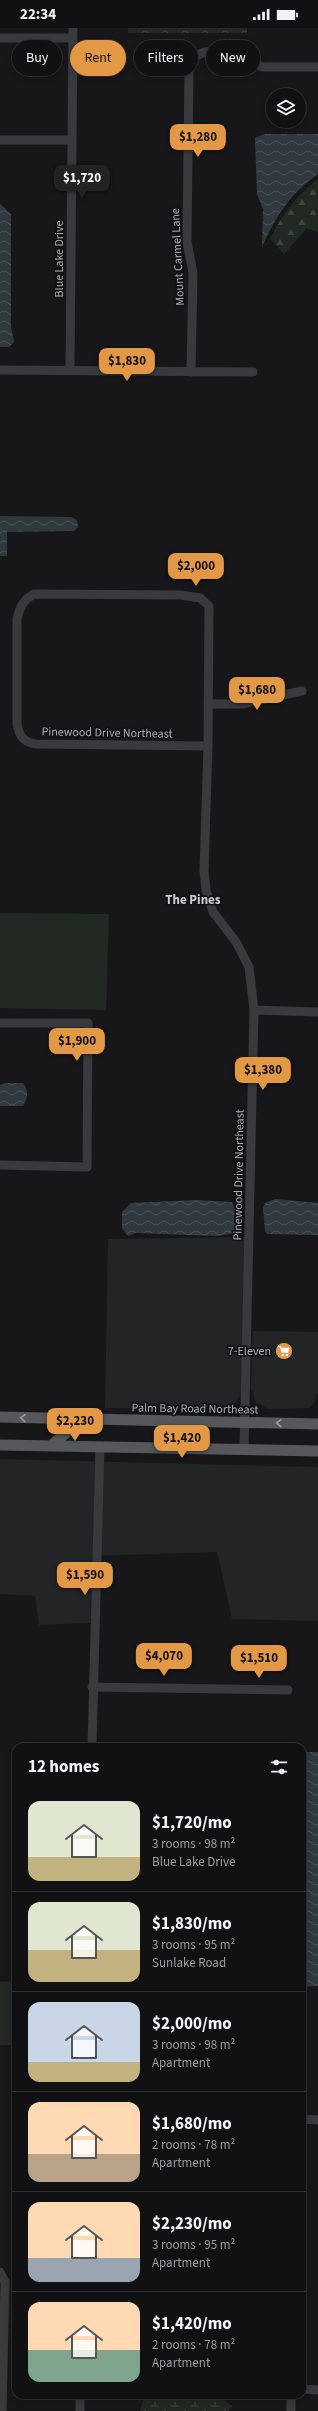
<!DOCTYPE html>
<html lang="en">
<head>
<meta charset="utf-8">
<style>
  :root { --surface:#111113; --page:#1e1f21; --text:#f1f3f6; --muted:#9c9da0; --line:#303133; --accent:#e39845 }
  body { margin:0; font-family:"Source Sans 3",sans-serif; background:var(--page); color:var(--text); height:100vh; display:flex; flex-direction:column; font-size:15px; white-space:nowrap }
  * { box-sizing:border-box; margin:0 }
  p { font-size:13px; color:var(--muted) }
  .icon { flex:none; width:22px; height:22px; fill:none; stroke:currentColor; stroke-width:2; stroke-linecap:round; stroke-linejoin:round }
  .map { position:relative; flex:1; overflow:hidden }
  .side { position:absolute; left:12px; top:1715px; width:294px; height:656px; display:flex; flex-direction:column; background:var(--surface); border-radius:12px; box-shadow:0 2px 6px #0003,0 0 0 1px var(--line) }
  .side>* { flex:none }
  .hud { position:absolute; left:12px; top:12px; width:294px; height:36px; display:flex; gap:8px }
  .buttons { position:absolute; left:266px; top:60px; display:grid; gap:8px }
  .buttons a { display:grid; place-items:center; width:40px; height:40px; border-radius:50%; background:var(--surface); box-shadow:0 2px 6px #0003,0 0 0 1px var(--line); font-size:20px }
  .price { position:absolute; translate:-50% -34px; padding:0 9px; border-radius:8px; background:var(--accent); color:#111; font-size:13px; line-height:26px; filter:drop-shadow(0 1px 2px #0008) }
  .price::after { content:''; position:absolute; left:50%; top:24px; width:12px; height:9px; margin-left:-6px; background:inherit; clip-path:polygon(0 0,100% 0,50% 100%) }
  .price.current { background:#222; color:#fff }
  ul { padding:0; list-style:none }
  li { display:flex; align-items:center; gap:12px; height:100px; padding:0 16px }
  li+li { border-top:1px solid var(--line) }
  li span { display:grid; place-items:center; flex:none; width:112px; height:80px; border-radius:12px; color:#555 }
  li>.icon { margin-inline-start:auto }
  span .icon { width:48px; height:48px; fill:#fffc; stroke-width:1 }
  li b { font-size:17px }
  h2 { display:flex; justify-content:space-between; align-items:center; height:48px; padding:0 16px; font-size:17px }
  .pill { padding:0 14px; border-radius:18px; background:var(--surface); box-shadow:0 2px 6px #0003,0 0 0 1px var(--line); font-size:14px; line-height:36px }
  .pill.current { background:var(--accent); color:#111 }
  .status { display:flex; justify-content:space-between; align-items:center; height:28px; padding:0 20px; background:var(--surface); direction:ltr }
  .status svg { height:11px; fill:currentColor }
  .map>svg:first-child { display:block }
  .built { fill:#232426 }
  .grass { fill:#212922 }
  .forest { fill:url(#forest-firs) }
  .wetland { fill:url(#wetland-marsh) }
  .park { fill:url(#park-crowns) }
  .water { fill:url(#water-waves) }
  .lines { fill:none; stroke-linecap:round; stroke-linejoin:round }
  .minor { stroke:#383a3e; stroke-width:9 }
  .major { stroke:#55575c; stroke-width:11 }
  .oneway { stroke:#999ea6 }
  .labels { text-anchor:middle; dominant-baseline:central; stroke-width:3.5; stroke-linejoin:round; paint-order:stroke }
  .street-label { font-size:12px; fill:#aab0b8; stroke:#121214 }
  .poi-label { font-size:12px; fill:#aab0b8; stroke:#121214; text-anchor:end }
  .neighbourhood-label { font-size:13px; font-weight:bold; fill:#cbcfd4; stroke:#121214 }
</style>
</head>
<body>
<div class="status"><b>22:34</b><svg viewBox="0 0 49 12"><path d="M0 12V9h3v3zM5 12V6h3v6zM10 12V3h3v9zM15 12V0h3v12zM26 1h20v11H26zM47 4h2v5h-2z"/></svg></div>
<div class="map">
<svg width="318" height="2383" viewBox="0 0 318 2383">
  <defs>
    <pattern id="forest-firs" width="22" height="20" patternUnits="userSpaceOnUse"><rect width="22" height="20" fill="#212922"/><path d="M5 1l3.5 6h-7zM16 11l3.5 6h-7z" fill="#3f4640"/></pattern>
    <pattern id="wetland-marsh" width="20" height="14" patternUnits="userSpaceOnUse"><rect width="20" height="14" fill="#212922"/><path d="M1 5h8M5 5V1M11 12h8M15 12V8" fill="none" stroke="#3f4640"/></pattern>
    <pattern id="park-crowns" width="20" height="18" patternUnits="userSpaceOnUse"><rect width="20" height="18" fill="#212922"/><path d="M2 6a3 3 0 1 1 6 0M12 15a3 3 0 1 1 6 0" fill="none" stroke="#3f4640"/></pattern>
    <pattern id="water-waves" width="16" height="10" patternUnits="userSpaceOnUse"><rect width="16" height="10" fill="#303a3e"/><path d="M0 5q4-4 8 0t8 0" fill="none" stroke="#4b5458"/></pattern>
  </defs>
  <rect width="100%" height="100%" fill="#171719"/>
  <path class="built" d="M246,1209l-5,156 -5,9 -11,8 -120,-2 3,-169z
    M253,1303l65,1v62l-2,1 -1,7 -6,6 -40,1 -14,-7 -4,-14z
    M0,1431l318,8v154l-86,-2 -15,-67 -124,4 -3,67 -51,2 -4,-29 -35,-2z"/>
  <path class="grass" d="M0,885l109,1 -3,96 -106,-2z
    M16,1953v64h-16v-63z"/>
  <path class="forest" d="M318,151v53l-11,-4 -23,26 -14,-15c11,-23 28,-45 48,-60z"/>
  <path class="wetland" d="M153,2367h63l16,11 -3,5h-89l4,-13z"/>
  <path class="park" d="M128,0h119v5h-119z"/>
  <path class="water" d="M264,106h54v40c-29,21 -42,42 -56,73l1,-38 -6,-15 -2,-56z
    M0,176l11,10v113l3,15 -5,5h-9z
    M0,488l71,1 6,3 1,7 -4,4 -67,1v24h-7z
    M6,1055h17c6,8 5,15 0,23h-23v-21z
    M275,1171l43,4v32l-51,-1 -2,-3 -2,-23 2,-5z
    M197,1172l35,2 4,10 -1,21 -18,3 -81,-3 -8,3 -6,-8v-16l9,-9z
    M302,1724h16v234l-16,1z"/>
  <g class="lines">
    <path class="minor" d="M0,10h73
      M0,112h72
      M0,342l253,2
      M70,342l3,-342
      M191,344l2,-99 -6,-31 2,-174 4,-11 12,-5 26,-1 31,16h56
      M34,566l147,1 19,3 9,8 -1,140 -172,-2c-14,-2 -17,-9 -19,-21v-104c3,-12 6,-19 17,-25z
      M208,676h34l60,-13
      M208,718l-4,125 2,19 7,22 23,30 13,25 5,43 -10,439
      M254,982l64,2
      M0,995h88l-1,144 -87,-2
      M92,1659l196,3
      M92,1719l8,-301
      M302,2091l16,1
      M0,2244l5,10 -3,129
      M302,2361l16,1
      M291,2367v16
      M80,2383v-16"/>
    <path class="major" d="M0,1389l318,7
      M0,1417l318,6
      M52,1417l29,-25"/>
  </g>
  <defs><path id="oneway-chevron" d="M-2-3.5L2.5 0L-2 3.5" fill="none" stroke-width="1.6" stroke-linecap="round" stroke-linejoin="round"/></defs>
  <g class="oneway">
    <use href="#oneway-chevron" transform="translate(23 1390) rotate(-178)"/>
    <use href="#oneway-chevron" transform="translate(279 1395) rotate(-179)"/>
  </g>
  <defs>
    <symbol id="supermarket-disc" viewBox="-11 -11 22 22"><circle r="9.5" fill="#e39845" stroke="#121214"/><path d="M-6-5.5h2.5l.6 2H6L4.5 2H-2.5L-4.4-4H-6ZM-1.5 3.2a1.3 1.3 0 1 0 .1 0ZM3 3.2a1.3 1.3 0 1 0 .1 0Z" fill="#fff"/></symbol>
  </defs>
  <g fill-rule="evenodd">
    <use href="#supermarket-disc" x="274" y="1313" width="20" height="20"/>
  </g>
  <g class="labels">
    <g class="street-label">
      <text transform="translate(178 229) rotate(-93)">Mount Carmel Lane</text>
      <text transform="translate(59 231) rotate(-90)">Blue Lake Drive</text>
      <text transform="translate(107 705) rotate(1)">Pinewood Drive Northeast</text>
      <text transform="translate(239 1147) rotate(-89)">Pinewood Drive Northeast</text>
      <text transform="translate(195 1381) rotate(1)">Palm Bay Road Northeast</text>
    </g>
    <g class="poi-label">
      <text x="271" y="1323">7-Eleven</text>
    </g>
    <g class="neighbourhood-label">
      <text x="193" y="872">The Pines</text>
    </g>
  </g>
</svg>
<div class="buttons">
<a><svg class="icon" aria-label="layers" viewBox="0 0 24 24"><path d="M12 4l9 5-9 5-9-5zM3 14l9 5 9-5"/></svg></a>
</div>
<b class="price" style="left:198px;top:130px">$1,280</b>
<b class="price current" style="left:82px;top:171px">$1,720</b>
<b class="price" style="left:127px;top:354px">$1,830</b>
<b class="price" style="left:196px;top:559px">$2,000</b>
<b class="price" style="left:257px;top:683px">$1,680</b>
<b class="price" style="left:77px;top:1034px">$1,900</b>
<b class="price" style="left:263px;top:1063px">$1,380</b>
<b class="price" style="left:75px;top:1414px">$2,230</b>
<b class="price" style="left:182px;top:1431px">$1,420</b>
<b class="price" style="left:85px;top:1568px">$1,590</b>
<b class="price" style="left:164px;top:1649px">$4,070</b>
<b class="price" style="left:259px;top:1651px">$1,510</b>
<div class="hud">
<a class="pill">Buy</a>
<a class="pill current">Rent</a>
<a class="pill">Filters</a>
<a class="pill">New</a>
</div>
<section class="side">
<h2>12 homes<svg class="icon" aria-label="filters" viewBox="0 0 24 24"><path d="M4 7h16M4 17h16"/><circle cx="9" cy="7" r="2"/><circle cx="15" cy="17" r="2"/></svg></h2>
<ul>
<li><span style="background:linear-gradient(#dfe7d0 70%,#c2b280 0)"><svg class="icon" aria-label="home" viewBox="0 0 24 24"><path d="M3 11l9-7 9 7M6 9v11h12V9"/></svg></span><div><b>$1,720/mo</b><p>3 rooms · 98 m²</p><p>Blue Lake Drive</p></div></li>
<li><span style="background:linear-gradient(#dfe7d0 60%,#c2b280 0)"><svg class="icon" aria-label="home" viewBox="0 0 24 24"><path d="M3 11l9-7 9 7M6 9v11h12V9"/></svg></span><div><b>$1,830/mo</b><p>3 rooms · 95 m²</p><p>Sunlake Road</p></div></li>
<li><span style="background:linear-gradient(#c9d6e8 75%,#c2b280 0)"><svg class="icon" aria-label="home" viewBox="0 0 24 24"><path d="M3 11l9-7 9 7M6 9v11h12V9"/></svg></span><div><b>$2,000/mo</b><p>3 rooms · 98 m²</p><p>Apartment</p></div></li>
<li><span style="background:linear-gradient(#ffd9b3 65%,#b9a48a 0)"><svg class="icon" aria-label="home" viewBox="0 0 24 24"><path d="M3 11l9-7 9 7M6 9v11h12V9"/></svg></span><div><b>$1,680/mo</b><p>2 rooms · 78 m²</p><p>Apartment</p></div></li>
<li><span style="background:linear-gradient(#ffd9b3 70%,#9aa5b1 0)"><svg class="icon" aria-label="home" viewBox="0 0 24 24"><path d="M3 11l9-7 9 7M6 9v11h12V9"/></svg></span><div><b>$2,230/mo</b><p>3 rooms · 95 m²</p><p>Apartment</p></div></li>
<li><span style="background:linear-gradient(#ffd9b3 60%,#7fa58c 0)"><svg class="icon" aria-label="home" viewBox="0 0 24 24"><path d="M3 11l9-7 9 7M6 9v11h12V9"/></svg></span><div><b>$1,420/mo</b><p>2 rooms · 78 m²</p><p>Apartment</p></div></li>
</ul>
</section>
</div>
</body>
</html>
